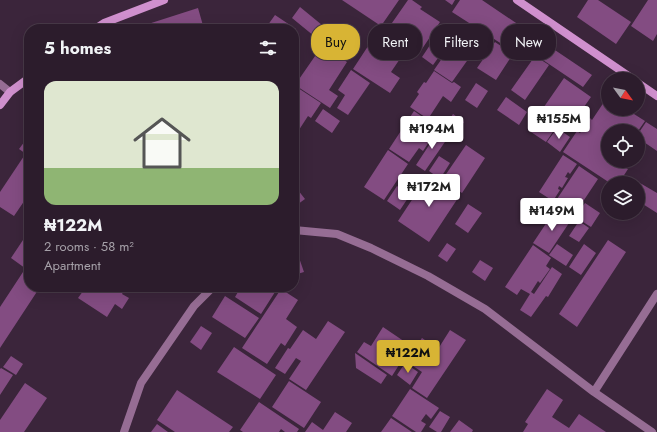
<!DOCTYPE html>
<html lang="en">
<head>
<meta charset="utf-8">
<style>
  :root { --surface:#2c1c2c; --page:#342534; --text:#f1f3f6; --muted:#a6a1a9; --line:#483a48; --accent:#d8b434 }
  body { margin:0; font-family:Jost,sans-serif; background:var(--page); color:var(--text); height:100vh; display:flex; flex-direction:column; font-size:15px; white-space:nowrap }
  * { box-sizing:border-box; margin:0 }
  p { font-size:13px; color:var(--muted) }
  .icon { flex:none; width:22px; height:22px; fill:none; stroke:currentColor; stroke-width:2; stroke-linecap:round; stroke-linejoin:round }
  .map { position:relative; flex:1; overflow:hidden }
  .panel { position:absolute; left:24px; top:24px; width:275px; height:268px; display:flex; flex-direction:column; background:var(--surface); border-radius:16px; box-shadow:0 4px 16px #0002,0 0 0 1px var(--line) }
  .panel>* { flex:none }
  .banner { position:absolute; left:311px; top:24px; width:286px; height:36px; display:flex; gap:8px }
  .needle { width:26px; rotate:123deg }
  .controls { position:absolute; left:601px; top:72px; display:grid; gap:8px }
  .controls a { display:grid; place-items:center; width:44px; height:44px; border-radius:50%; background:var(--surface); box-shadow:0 4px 16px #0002,0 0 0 1px var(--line); font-size:20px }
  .price { position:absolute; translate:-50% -34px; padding:0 9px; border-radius:4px; background:#fff; color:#222; font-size:13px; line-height:26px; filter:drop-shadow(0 1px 2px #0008) }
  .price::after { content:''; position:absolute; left:50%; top:24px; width:12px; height:9px; margin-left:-6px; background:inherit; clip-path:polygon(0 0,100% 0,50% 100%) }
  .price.current { background:var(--accent); color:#111 }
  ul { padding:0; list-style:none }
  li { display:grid; align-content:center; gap:8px; height:212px; padding:0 20px }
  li+li { border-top:1px solid var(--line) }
  li span { display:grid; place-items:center; height:124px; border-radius:12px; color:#555 }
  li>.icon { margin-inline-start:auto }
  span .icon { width:72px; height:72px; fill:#fffc; stroke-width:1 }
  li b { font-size:17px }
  h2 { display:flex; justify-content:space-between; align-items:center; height:48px; padding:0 20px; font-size:17px }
  .tag { padding:0 14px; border-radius:16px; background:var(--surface); box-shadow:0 4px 16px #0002,0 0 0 1px var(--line); font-size:14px; line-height:36px }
  .tag.current { background:var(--accent); color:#111 }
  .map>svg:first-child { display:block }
  .building { fill:#834c82 }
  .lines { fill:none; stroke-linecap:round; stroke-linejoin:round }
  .street { stroke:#966d94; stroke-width:8 }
  .secondary { stroke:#d090ce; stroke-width:8 }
</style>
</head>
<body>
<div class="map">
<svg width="657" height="432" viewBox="0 0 657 432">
  <rect width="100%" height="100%" fill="#3b253b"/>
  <path class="building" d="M342,0h57l-18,26z
    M408,0h4l10,7 -2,2 20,13 -22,33 -33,-22z
    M445,0h10l-3,5z
    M460,0h22l43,29 -14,21 -59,-38z
    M588,0h10l33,22 -15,22 -39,-27z
    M648,0h9v34l-4,7 -22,-15z
    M300,7l22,18 -8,11 -22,-18z
    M198,8l6,21h-58l-1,-4z
    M275,15l21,14h-31z
    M378,31l28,19 -15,22 9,6 -10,15 -37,-24z
    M461,31l18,13 -27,38 -18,-12z
    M434,39l12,8 -13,18 -11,-8z
    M495,42l18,12 -17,26 -19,-12z
    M546,44l46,31 -9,12 -46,-31z
    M322,46l25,16 -18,28 9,6 -8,12 -35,-23z
    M535,56l14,9 -24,35 -14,-10z
    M351,70l19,13 -22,32 -11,-7 8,-13 -7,-5z
    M434,71l18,12 2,-1 7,5 -10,15 -8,-6 -15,23 -18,-12 9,-13 -2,-2 7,-10 2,1z
    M564,78l27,19 -12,17 -9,-7 -24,35 -18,-12z
    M476,83l12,8 -11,17 -12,-8z
    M298,88l23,15 -10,15 -3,-2 -13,20 -1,-1v-41z
    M506,97l21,15 -8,13 -22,-15z
    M604,102l4,2v5h7l6,4 2,-4h3l19,12 -7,10h-30v30h18l-3,5 5,3 -9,14h-9l-47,-31 14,-21 3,2 10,-15 2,2z
    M323,109l17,12 -8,12 -17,-12z
    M414,111l20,14 -10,14 5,3 -6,9 -4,-3 -10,14 -20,-13z
    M453,114l11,8 -10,15 -11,-8z
    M646,122l11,7v22l-19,-13v-4z
    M557,128l13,9 -10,15 -13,-10z
    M439,130l10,6 -24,35 -9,-6z
    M25,141l4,3v12l-10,-7z
    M466,145l19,13 -23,35 -20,-13z
    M388,150l20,14 -24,36 -20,-13z
    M563,155l14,9 -7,10 -2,-2 -3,5 3,1 -6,10 -3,-2 -1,3 2,1 -7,11 -14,-9z
    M24,156l5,3v35l-15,22 -14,-9v-15z
    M439,156l11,7 -10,16 -11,-8z
    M579,166l19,13 -24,36 -19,-13z
    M429,174l31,21 -31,47 -31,-21z
    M628,176l29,17v20l-19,-12v-18h-14z
    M294,185l11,14 -11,8z
    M397,186l13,9 -10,15 -13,-9z
    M585,203l15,10 -9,14 -16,-10z
    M468,204l14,9 -14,20 -13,-9z
    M555,210l16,10 -22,33 -16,-10z
    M579,221l10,7 -10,14 -10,-6z
    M27,234l2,1v36l-18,-13z
    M608,240l18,12 -49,75 -18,-13z
    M447,243l9,6 -9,13 -9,-6z
    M557,244l16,11 -7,11 -17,-11z
    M584,244l12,9 -15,22 -12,-8z
    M533,245l18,13 -5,8 4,3 -10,14 -2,-2 -7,11 3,2 18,-27 10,7 -14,23 -2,-1 -15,21 -11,-7 10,-16 -9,-5 -4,6 -12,-8z
    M296,249l8,23 -10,3v-25z
    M480,260l13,8 -8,13 -13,-9z
    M23,272l6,4v11h11l-40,61v-41z
    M67,287h13l-4,6z
    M86,287h40l-4,7 7,4 -7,11 -7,-5 -8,13 -29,-19z
    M241,287h27l7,5 -14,22 -26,-17z
    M281,289l17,11 -12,19 11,8 -12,19 -4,-3 -14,21 -25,-16z
    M225,296l34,22 -14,20 -33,-21z
    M328,321l17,11 -39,58 -17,-11 12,-18 -5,-3 -11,16 -10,-6 13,-20 2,1 13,-19 13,9z
    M201,326l11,7 -11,17 -11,-8z
    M383,327l28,19 -19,30 -35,-24 7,-10 7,4z
    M450,330l16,10 -39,58 -15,-10 10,-16 -12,-8 8,-12 -4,-3 8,-11 16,11z
    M234,347l42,28 -16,24 -43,-27z
    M355,353l32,22 -6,9 -25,-16z
    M11,356l12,8 -7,11 -13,-8z
    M405,363l13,9 -8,13 -13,-10z
    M1,368l12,7 -13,20v-26z
    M289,381l32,21 -17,26 -32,-21z
    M25,383l22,15 -23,34h-24v-12z
    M410,389l29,19 -8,11 -5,-5 -5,7 5,3 -5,8h-5l-24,-16z
    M547,389l16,11 -11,17 17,11 10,-14 27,18h-83l5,-8 -3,-2z
    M177,390l56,37 -4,5h-54l-18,-12z
    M259,402l40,27 -2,3h-12l-4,-3 -2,3h-36l-3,-2z
    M440,411l10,6 -9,15h-4l-8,-5z
    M335,412l17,11 -6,9h-41l7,-10 11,8z
    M391,418l21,14h-31z
    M459,420l14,10 -1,2h-22z
    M157,424l11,8h-17z"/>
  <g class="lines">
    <path class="street" d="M0,84l10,8
      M294,230l43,4 34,14 57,28 57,33 109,83 58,40
      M594,392l63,-98
      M124,432l17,-49 53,-77 19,-19"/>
    <path class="secondary" d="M517,0l116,79
      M95,29l9,-6 60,-23
      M638,83l19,13
      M0,105l10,-13 19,-14"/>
  </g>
</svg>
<div class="controls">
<a><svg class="needle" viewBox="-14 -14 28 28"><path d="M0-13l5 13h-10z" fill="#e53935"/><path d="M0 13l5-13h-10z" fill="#a6a1a9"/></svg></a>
<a><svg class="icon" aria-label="locate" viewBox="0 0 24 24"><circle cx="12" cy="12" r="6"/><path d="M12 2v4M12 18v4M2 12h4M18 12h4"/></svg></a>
<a><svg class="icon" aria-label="layers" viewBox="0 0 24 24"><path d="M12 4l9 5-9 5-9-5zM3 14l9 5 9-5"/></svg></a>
</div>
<b class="price" style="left:559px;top:140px">₦155M</b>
<b class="price" style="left:432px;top:150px">₦194M</b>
<b class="price" style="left:429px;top:208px">₦172M</b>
<b class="price" style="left:552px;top:232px">₦149M</b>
<b class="price current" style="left:408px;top:374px">₦122M</b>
<div class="banner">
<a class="tag current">Buy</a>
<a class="tag">Rent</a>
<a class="tag">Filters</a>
<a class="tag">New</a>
</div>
<section class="panel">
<h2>5 homes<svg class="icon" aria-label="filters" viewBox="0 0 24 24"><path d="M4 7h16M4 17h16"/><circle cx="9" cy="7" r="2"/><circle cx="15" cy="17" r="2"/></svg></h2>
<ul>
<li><span style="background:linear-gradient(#dfe7d0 70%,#8fb573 0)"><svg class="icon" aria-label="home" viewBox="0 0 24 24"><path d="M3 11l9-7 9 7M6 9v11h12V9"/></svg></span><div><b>₦122M</b><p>2 rooms · 58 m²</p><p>Apartment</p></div></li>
</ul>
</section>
</div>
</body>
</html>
